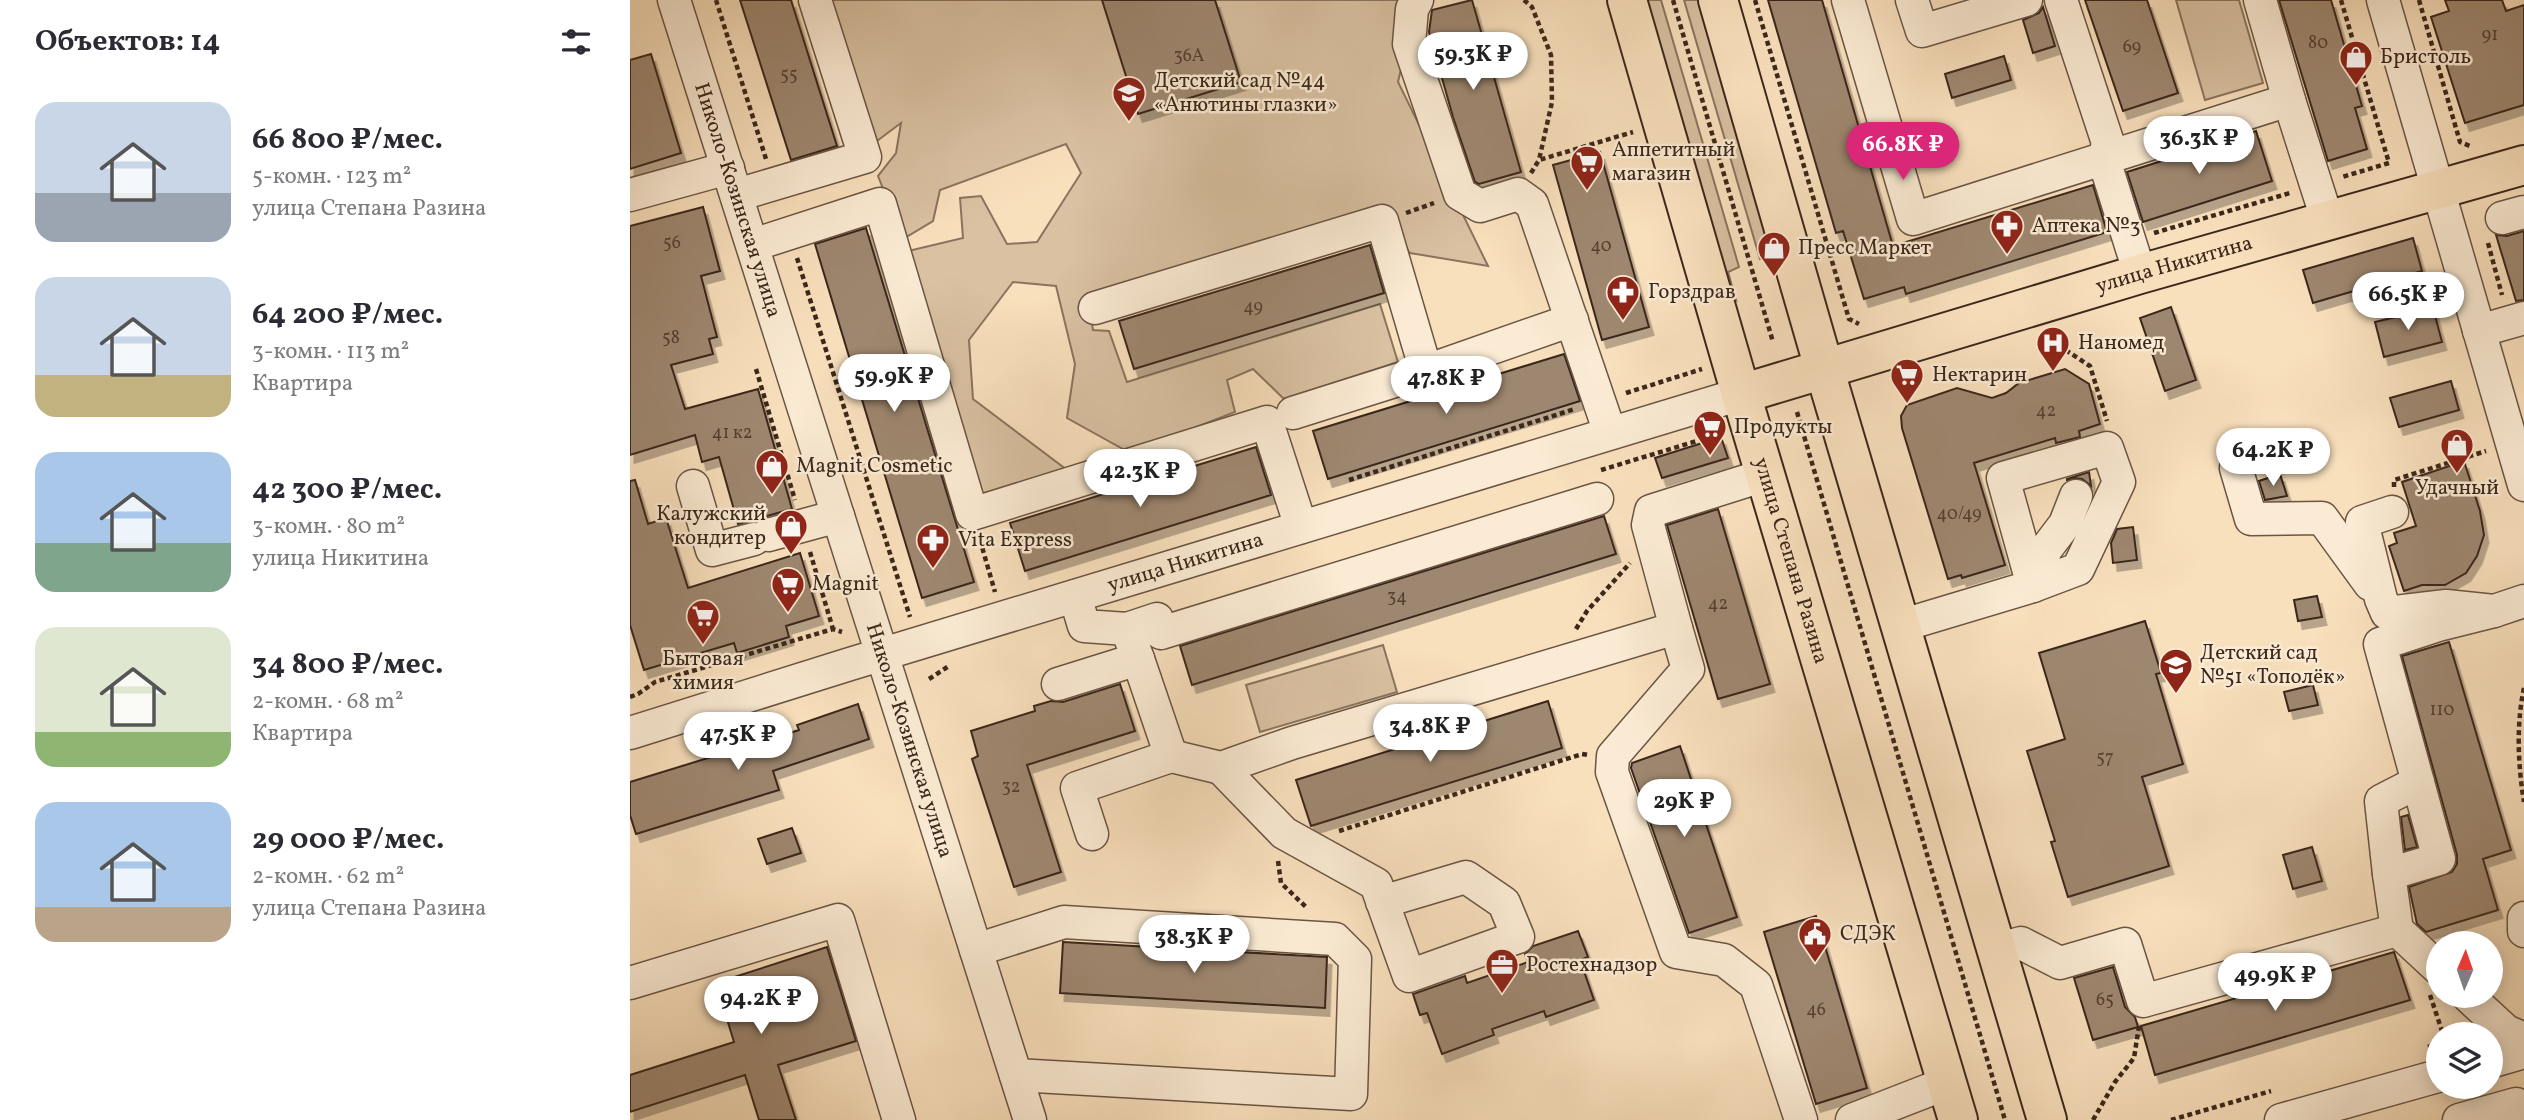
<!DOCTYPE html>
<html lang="ru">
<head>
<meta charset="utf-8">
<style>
  :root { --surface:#fff; --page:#f7f7f7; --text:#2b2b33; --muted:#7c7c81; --accent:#db2777 }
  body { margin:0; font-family:Vollkorn,serif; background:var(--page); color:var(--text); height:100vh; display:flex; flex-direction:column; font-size:26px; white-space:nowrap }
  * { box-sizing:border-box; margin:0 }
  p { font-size:23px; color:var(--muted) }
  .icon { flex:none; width:38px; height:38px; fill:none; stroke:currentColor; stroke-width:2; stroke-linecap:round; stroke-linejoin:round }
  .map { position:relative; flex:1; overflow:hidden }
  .details { display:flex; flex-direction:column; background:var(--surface); width:630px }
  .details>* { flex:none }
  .needle { width:46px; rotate:2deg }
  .fabs { position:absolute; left:1796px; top:931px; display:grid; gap:14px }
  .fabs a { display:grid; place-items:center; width:77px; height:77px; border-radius:50%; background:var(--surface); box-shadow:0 4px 18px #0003; font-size:35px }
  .price { position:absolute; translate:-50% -60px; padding:0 16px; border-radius:24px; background:#fff; color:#222; font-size:23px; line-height:46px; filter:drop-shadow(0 2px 4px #0008) }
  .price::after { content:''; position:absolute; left:50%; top:42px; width:21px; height:16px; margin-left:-10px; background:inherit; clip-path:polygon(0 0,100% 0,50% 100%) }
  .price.current { background:var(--accent); color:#fff }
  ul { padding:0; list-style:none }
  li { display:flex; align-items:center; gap:21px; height:175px; padding:0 35px }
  li span { display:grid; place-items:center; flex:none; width:196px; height:140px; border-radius:21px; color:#555 }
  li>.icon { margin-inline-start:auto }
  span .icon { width:84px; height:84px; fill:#fffc; stroke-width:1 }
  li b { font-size:30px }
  h2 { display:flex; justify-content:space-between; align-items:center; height:84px; padding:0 35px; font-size:30px }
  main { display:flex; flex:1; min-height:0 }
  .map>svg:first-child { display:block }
  .green { fill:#d9c1a2; stroke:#8a745f; stroke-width:2 }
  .building { fill:#9e8770; stroke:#3b271c; stroke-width:2; filter:url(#shadow) }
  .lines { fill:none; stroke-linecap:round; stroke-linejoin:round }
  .minor-casing { stroke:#6a5544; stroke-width:35 }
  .major-casing { stroke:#3b271c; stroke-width:42 }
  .path { stroke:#3b271c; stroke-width:4.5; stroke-dasharray:5 3.5; stroke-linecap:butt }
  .minor { stroke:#fbebd4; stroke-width:32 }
  .major { stroke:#f9e0bd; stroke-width:38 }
  .labels { text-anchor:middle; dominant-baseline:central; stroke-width:5; stroke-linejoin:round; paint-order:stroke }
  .number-label { font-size:18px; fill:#543f31 }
  .poi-label { font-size:21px; fill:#3b271c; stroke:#fbebd4; text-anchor:start }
  .street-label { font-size:21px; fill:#3b271c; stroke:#fbebd4 }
</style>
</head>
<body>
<main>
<section class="details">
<h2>Объектов: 14<svg class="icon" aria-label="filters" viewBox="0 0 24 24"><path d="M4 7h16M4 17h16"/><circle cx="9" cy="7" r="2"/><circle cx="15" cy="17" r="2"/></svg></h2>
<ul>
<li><span style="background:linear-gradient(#c9d6e8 65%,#9aa5b1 0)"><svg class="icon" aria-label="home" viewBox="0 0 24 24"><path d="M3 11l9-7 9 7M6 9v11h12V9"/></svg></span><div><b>66 800 ₽/мес.</b><p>5-комн. · 123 m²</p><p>улица Степана Разина</p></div></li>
<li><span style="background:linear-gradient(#c9d6e8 70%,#c2b280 0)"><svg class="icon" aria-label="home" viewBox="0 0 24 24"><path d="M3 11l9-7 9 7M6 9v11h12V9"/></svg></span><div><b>64 200 ₽/мес.</b><p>3-комн. · 113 m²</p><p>Квартира</p></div></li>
<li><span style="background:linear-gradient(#a9c7e8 65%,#7fa58c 0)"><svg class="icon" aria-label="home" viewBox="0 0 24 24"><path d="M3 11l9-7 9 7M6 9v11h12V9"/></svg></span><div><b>42 300 ₽/мес.</b><p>3-комн. · 80 m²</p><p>улица Никитина</p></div></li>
<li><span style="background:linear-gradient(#dfe7d0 75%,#8fb573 0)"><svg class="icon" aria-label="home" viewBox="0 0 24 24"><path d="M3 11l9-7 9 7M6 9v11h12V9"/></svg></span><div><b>34 800 ₽/мес.</b><p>2-комн. · 68 m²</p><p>Квартира</p></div></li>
<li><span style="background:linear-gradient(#a9c7e8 75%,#b9a48a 0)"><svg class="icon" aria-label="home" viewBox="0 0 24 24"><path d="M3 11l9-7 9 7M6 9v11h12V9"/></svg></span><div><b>29 000 ₽/мес.</b><p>2-комн. · 62 m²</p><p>улица Степана Разина</p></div></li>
</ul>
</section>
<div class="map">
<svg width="1894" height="1120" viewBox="0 0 1894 1120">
  <defs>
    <filter id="shadow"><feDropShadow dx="4.5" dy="8" stdDeviation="0" flood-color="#0004"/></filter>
  </defs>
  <rect width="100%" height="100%" fill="#f9e0bd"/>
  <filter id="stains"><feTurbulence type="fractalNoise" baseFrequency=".00286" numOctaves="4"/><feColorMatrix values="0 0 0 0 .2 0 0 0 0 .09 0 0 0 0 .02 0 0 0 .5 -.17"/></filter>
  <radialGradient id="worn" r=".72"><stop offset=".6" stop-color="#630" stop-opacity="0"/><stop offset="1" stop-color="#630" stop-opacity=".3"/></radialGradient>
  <path class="green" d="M197,0h590l-19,82 90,184 -78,-13 -30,-42 -293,83 6,36 16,1 18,51 253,-78 18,58 -114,37 -31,-30 -26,11 8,32 -105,41 -63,-35 8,-54 -19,-78 -43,-4 -44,58 4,59 94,71 -88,28 -75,-246 59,-14 -3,-40 21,-2 26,48 30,-2 44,-69 -15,-29 -126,46 -7,31 -30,18 -25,-63 18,-23 5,-30 -24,18z
    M1012,0h19l78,267 -11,5 8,28 -10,-7z
    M1054,0h16l74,255 -14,4z
    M1546,0h63l24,83 -58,17z
    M753,645l14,47 -137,40 -14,-47z"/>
  <path class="building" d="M110,0h51l46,146 -46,14z
    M472,0h113l26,82 -103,32z
    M842,0l49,172 -42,12 -4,-2 -22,-65 -24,-85 3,-22z
    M1138,0h54l71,246 200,-61 14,47 -201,62 -2,-7 -40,12 -21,-68 -7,2z
    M1455,0h62l31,93 -55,18z
    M1649,0h52l31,106 -7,2 12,41 -39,12z
    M1815,0h57l4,11 18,-6v100l-59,18 -34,-106 18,-6z
    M1413,7l12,39 -22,7 -10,-33 16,-7z
    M21,54l30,99 -51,16v-109z
    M1374,56l7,24 -59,18 -7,-24z
    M1626,131l16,50 -129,41 -16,-50z
    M970,152l49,175 -47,13 -49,-175z
    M73,207l17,64 -19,5 16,61 -8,2 4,15 -42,11 14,44 73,-20 34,120 -54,15 -19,-67 -17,5 -7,-27 -65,20v-229z
    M236,228l108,354 -52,16 -107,-354z
    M1894,231v69l-8,1 -20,-66 11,1z
    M1783,238l9,33 -109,32 -10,-33z
    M740,245l14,48 -250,76 -15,-48z
    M1541,307l25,73 -31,11 -25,-73z
    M1803,308l9,34 -58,15 -9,-35z
    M934,354l16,47 -252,78 -15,-48z
    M1435,369l24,15 11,40 -21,7 1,6 -24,6 -1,-5 -81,25 31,102 -43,13 -1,-3 -13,4 -46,-151 -1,-12 6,-11 50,-17 35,10 14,-5 13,-10z
    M1821,381l8,29 -60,17 -9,-29z
    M1091,437l7,21 -66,20 -7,-20z
    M626,447l15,48 -246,76 -15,-48z
    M1834,461l16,50 4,24 -7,21 -11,17 -21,12h-23l-18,6 -15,-45 8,-3 -3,-10 22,-7 -14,-44z
    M1459,472l2,14 -9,-7 -8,-1 -7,2v-1z
    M1650,474l7,22 -22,4 -6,-19z
    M5,480l13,44 18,-6 22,70 112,-35 19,63 -33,10 3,11 -52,16 -3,-10 -90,27 -14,-45v-144z
    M1088,509l52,175 -52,15 -51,-174z
    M974,516l12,38 -424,131 -12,-39z
    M1503,527l4,33 -24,3 -2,-20 6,-14z
    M1687,596l5,21 -24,4 -4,-21z
    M1515,621l16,52 -5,1 27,90 -41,13 27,89 -101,31 -17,-55 4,-1 -28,-90 38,-12 -26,-86z
    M1819,642l62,208 -28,9 15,51 -72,22 -9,-8 -8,-37 43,-15 5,-8v-9l-55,-199z
    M490,684l15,47 -108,34 34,107 -47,15 -42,-128 6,-3 -7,-25 64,-20 -1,-5 17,-5 12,1z
    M1683,685l5,20 -29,6 -5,-19z
    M918,701l14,47 -251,78 -15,-46z
    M228,704l11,35 -96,32 6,19 -143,44 -6,-19v-33l169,-52 -2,-5z
    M1050,746l57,171 -48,16 -58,-165 1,-5z
    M1778,815l9,32 -12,3 -4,-33z
    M162,828l9,25 -34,11 -9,-25z
    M1682,847l10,34 -29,8 -10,-34z
    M1186,916l51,172 -51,16 -52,-172z
    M948,931l10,26 -8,3 14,40 -48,17 -2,-6 -52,18 2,6 -52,19 -15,-41 -7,2 -7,-21 52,-18 2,7 61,-21 -3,-8 8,-8z
    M433,942l264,15 -2,51 -265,-15z
    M197,947l29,94 -78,24 18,55h-37l-14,-45 -115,37v-37l104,-33 -18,-59z
    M1764,952l16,48 -255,75 -14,-49z
    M1483,967l12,40 10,10 3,10 -45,13 -19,-62z"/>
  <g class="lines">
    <defs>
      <g id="minor">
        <path id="s1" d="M44,0l356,1120"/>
        <path d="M787,0l-5,9 -3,35 51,150 20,12 38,-12 14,10 78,229"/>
        <path d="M1218,0l65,219 376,-119 -29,-100"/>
        <path d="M1282,0l10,31 104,-31"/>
        <path d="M1431,0l47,143 -4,17 36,114"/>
        <path d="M1753,0l141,485"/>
        <path d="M1659,100l39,122"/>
        <path d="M0,195l98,-27"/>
        <path d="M107,195l128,-38 -50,-157"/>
        <path d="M1872,218l22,-6"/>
        <path d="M123,245l127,-41 92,310 295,-92 34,105"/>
        <path d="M465,308l287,-87 44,150"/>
        <path d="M1849,331l45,-13"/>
        <path d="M663,413l133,-42 146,-51"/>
        <path d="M1606,468l15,51 71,-1 48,66"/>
        <path d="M63,486l19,64 42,-11"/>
        <path d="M1762,512l-30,10 19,77 6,14 59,-7 48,5 30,-10"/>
        <path d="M138,535l70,-19"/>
        <path d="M1403,586l13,-37 19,-25 11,-28"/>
        <path d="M445,596l9,30 43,3"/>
        <path d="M1270,626l133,-40 45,-17 41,-87 -12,-34 -104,30 30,108"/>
        <path d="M1046,628l12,41 -75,87 -1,16 64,180 48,8 32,25 45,135"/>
        <path d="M508,659l-11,-30 30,-10 4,14 436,-134"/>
        <path d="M428,684l80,-25 33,97 -94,32 15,46"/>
        <path id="s2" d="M0,733l220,-69 891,-270"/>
        <path d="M541,756l50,12 71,-25 384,-115 -28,-103 3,-14 114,-36"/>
        <path d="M591,768l63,65 92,51 33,92 109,-39 -14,-34 -38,-26 -84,25"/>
        <path d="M1759,874l-8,-73 37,-19"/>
        <path d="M1894,918v13"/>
        <path d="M346,950l88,-28 271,17 20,20 -4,135 -335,-19"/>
        <path d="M1366,950l25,-7 39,20 65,-19 18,57 254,-71"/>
        <path d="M1808,968l-41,-38 -8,-56 50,-15 -59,-215 58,-19 56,-14"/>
        <path d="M0,983l208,-63 61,200"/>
        <path d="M1838,996l38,35 18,8"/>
        <path d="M1860,1062l34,-10"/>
        <path d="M1222,1120l95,-37"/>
        <path d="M1651,1120l157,-44"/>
        <path d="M1829,1120l57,-16 8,7"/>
      </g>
      <g id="major">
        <path id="s3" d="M997,0l114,394 217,726"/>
        <path d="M1088,0l106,368 223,752"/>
        <path id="s4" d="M1111,394l399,-120 384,-109"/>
      </g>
    </defs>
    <use href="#minor" class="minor-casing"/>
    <use href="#major" class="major-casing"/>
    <path class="path" d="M86,0l50,159
      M894,0l8,7 19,48 1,47 -13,58
      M1043,0l100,342
      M1125,0l94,319 10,5
      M1711,0l48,163 -47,14
      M1789,0l41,142 10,4
      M901,173l8,-13 94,-28
      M776,213l28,-10
      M1524,233l136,-40
      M1858,243l14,52
      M167,258l113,359
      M1432,333l5,18 23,15 17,55
      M126,369l39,131
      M996,393l76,-24
      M1167,412l208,708
      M971,470l119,-36
      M719,480l226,-71
      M1764,487v-7l92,-29
      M350,540l15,52
      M180,552l23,77
      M946,629l11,-18 43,-48
      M299,679l20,-13
      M1894,688c-8,36 -6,78 0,114
      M0,697l8,-3 17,-12 178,-53 9,3
      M709,831l243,-77 6,1
      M648,861l3,22 26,25
      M1800,995l13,39
      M1798,1047l10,-3
      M1463,1120l22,-38 19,-24 5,-32
      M1541,1120l100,-29"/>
    <use href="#minor" class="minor"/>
    <use href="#major" class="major"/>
  </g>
  <defs>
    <symbol id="shop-pin" viewBox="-11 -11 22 30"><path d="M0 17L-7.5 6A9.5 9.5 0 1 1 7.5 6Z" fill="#8f2418" stroke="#fbebd4"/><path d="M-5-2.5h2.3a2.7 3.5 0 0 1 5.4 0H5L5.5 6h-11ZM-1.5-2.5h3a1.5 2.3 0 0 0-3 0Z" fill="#fff"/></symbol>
    <symbol id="school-pin" viewBox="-11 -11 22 30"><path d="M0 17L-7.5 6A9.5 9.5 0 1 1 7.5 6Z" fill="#8f2418" stroke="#fbebd4"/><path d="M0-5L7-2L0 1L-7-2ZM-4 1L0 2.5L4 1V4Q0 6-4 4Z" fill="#fff"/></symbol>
    <symbol id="supermarket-pin" viewBox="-11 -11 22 30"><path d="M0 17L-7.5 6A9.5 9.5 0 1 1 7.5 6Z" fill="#8f2418" stroke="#fbebd4"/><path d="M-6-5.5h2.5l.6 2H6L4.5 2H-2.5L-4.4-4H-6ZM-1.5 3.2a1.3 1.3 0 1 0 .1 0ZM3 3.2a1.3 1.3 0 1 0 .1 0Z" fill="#fff"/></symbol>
    <symbol id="pharmacy-pin" viewBox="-11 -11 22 30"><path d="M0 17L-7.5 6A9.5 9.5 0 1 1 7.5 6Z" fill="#8f2418" stroke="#fbebd4"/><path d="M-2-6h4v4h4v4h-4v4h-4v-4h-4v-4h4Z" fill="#fff"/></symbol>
    <symbol id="hospital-pin" viewBox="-11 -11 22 30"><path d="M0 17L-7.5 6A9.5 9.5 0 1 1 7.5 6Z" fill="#8f2418" stroke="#fbebd4"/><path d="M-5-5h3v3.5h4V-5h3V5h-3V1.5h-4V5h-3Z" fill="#fff"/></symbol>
    <symbol id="civic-pin" viewBox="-11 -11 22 30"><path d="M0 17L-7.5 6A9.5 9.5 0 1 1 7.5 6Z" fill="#8f2418" stroke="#fbebd4"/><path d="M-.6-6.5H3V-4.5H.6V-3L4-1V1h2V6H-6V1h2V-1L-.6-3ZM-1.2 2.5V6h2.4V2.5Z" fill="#fff"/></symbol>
    <symbol id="office-pin" viewBox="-11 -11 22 30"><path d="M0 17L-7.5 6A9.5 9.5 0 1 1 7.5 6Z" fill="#8f2418" stroke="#fbebd4"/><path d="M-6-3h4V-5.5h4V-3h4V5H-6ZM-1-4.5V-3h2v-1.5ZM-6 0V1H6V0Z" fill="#fff"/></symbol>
  </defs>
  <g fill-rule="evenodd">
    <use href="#shop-pin" x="1707" y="38" width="38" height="52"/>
    <use href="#school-pin" x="480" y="74" width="38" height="52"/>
    <use href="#supermarket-pin" x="938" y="143" width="38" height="52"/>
    <use href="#pharmacy-pin" x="1358" y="207" width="38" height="52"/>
    <use href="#shop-pin" x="1125" y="229" width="38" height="52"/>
    <use href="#pharmacy-pin" x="974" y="273" width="38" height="52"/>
    <use href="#hospital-pin" x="1404" y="324" width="38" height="52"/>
    <use href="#supermarket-pin" x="1258" y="356" width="38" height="52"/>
    <use href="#supermarket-pin" x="1061" y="408" width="38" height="52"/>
    <use href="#shop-pin" x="1808" y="426" width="38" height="52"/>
    <use href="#shop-pin" x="123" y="447" width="38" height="52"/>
    <use href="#shop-pin" x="142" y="507" width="38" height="52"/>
    <use href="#pharmacy-pin" x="284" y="521" width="38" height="52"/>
    <use href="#supermarket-pin" x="139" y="565" width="38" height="52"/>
    <use href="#supermarket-pin" x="54" y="597" width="38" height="52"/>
    <use href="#school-pin" x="1527" y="646" width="38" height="52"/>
    <use href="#civic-pin" x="1166" y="915" width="38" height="52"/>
    <use href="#office-pin" x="853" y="946" width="38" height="52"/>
  </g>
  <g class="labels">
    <g class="number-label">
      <text x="1860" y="35">91</text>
      <text x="1688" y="43">80</text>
      <text x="1502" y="47">69</text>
      <text x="559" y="56">36А</text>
      <text x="159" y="75">55</text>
      <text x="42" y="243">56</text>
      <text x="971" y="246">40</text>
      <text x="623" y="307">49</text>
      <text x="41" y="338">58</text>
      <text x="1416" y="411">42</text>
      <text x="102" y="433">41 к2</text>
      <text x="1329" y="514">40/49</text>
      <text x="767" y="597">34</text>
      <text x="1088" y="604">42</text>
      <text x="1812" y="710">110</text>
      <text x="1475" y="758">57</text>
      <text x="381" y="787">32</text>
      <text x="1475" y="1000">65</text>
      <text x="1186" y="1010">46</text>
    </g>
    <g class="poi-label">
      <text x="1750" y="57">Бристоль</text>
      <text x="524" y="81">Детский сад №44<tspan x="524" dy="24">«Анютины глазки»</tspan></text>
      <text x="982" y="150">Аппетитный<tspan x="982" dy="24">магазин</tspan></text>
      <text x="1402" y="226">Аптека №3</text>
      <text x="1168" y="248">Пресс Маркет</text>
      <text x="1018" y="292">Горздрав</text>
      <text x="1448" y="343">Наномед</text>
      <text x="1302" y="375">Нектарин</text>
      <text x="1104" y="427">Продукты</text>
      <text x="166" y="466">Magnit Cosmetic</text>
      <text x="1827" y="488" text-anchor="middle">Удачный</text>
      <text x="136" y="514" text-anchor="end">Калужский<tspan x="136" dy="24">кондитер</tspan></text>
      <text x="328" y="540">Vita Express</text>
      <text x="182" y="584">Magnit</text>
      <text x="1570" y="653">Детский сад<tspan x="1570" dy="24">№51 «Тополёк»</tspan></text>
      <text x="73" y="659" text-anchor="middle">Бытовая<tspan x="73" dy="24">химия</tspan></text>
      <text x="1210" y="934">СДЭК</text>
      <text x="896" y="965">Ростехнадзор</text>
    </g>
    <g class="street-label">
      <text stroke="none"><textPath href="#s1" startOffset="210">Николо-Козинская улица</textPath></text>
      <text stroke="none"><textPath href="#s4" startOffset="452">улица Никитина</textPath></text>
      <text stroke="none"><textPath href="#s3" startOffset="584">улица Степана Разина</textPath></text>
      <text stroke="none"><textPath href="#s2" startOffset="581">улица Никитина</textPath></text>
      <text stroke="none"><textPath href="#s1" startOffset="777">Николо-Козинская улица</textPath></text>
    </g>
  </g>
  <rect width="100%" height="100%" filter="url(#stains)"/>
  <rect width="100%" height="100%" fill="url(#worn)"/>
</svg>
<div class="fabs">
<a><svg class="needle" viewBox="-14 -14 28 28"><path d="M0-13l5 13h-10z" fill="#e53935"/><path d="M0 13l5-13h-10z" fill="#7c7c81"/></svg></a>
<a><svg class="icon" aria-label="layers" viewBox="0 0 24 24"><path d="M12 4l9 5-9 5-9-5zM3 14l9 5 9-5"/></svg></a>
</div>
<b class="price" style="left:843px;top:92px">59.3K ₽</b>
<b class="price" style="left:1569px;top:176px">36.3K ₽</b>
<b class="price current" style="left:1273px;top:182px">66.8K ₽</b>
<b class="price" style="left:1778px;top:332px">66.5K ₽</b>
<b class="price" style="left:264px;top:414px">59.9K ₽</b>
<b class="price" style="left:816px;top:416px">47.8K ₽</b>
<b class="price" style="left:1643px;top:488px">64.2K ₽</b>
<b class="price" style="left:510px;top:509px">42.3K ₽</b>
<b class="price" style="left:800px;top:764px">34.8K ₽</b>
<b class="price" style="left:108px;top:772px">47.5K ₽</b>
<b class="price" style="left:1054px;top:839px">29K ₽</b>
<b class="price" style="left:564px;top:975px">38.3K ₽</b>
<b class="price" style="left:1645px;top:1013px">49.9K ₽</b>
<b class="price" style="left:131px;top:1036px">94.2K ₽</b>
</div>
</main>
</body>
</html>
